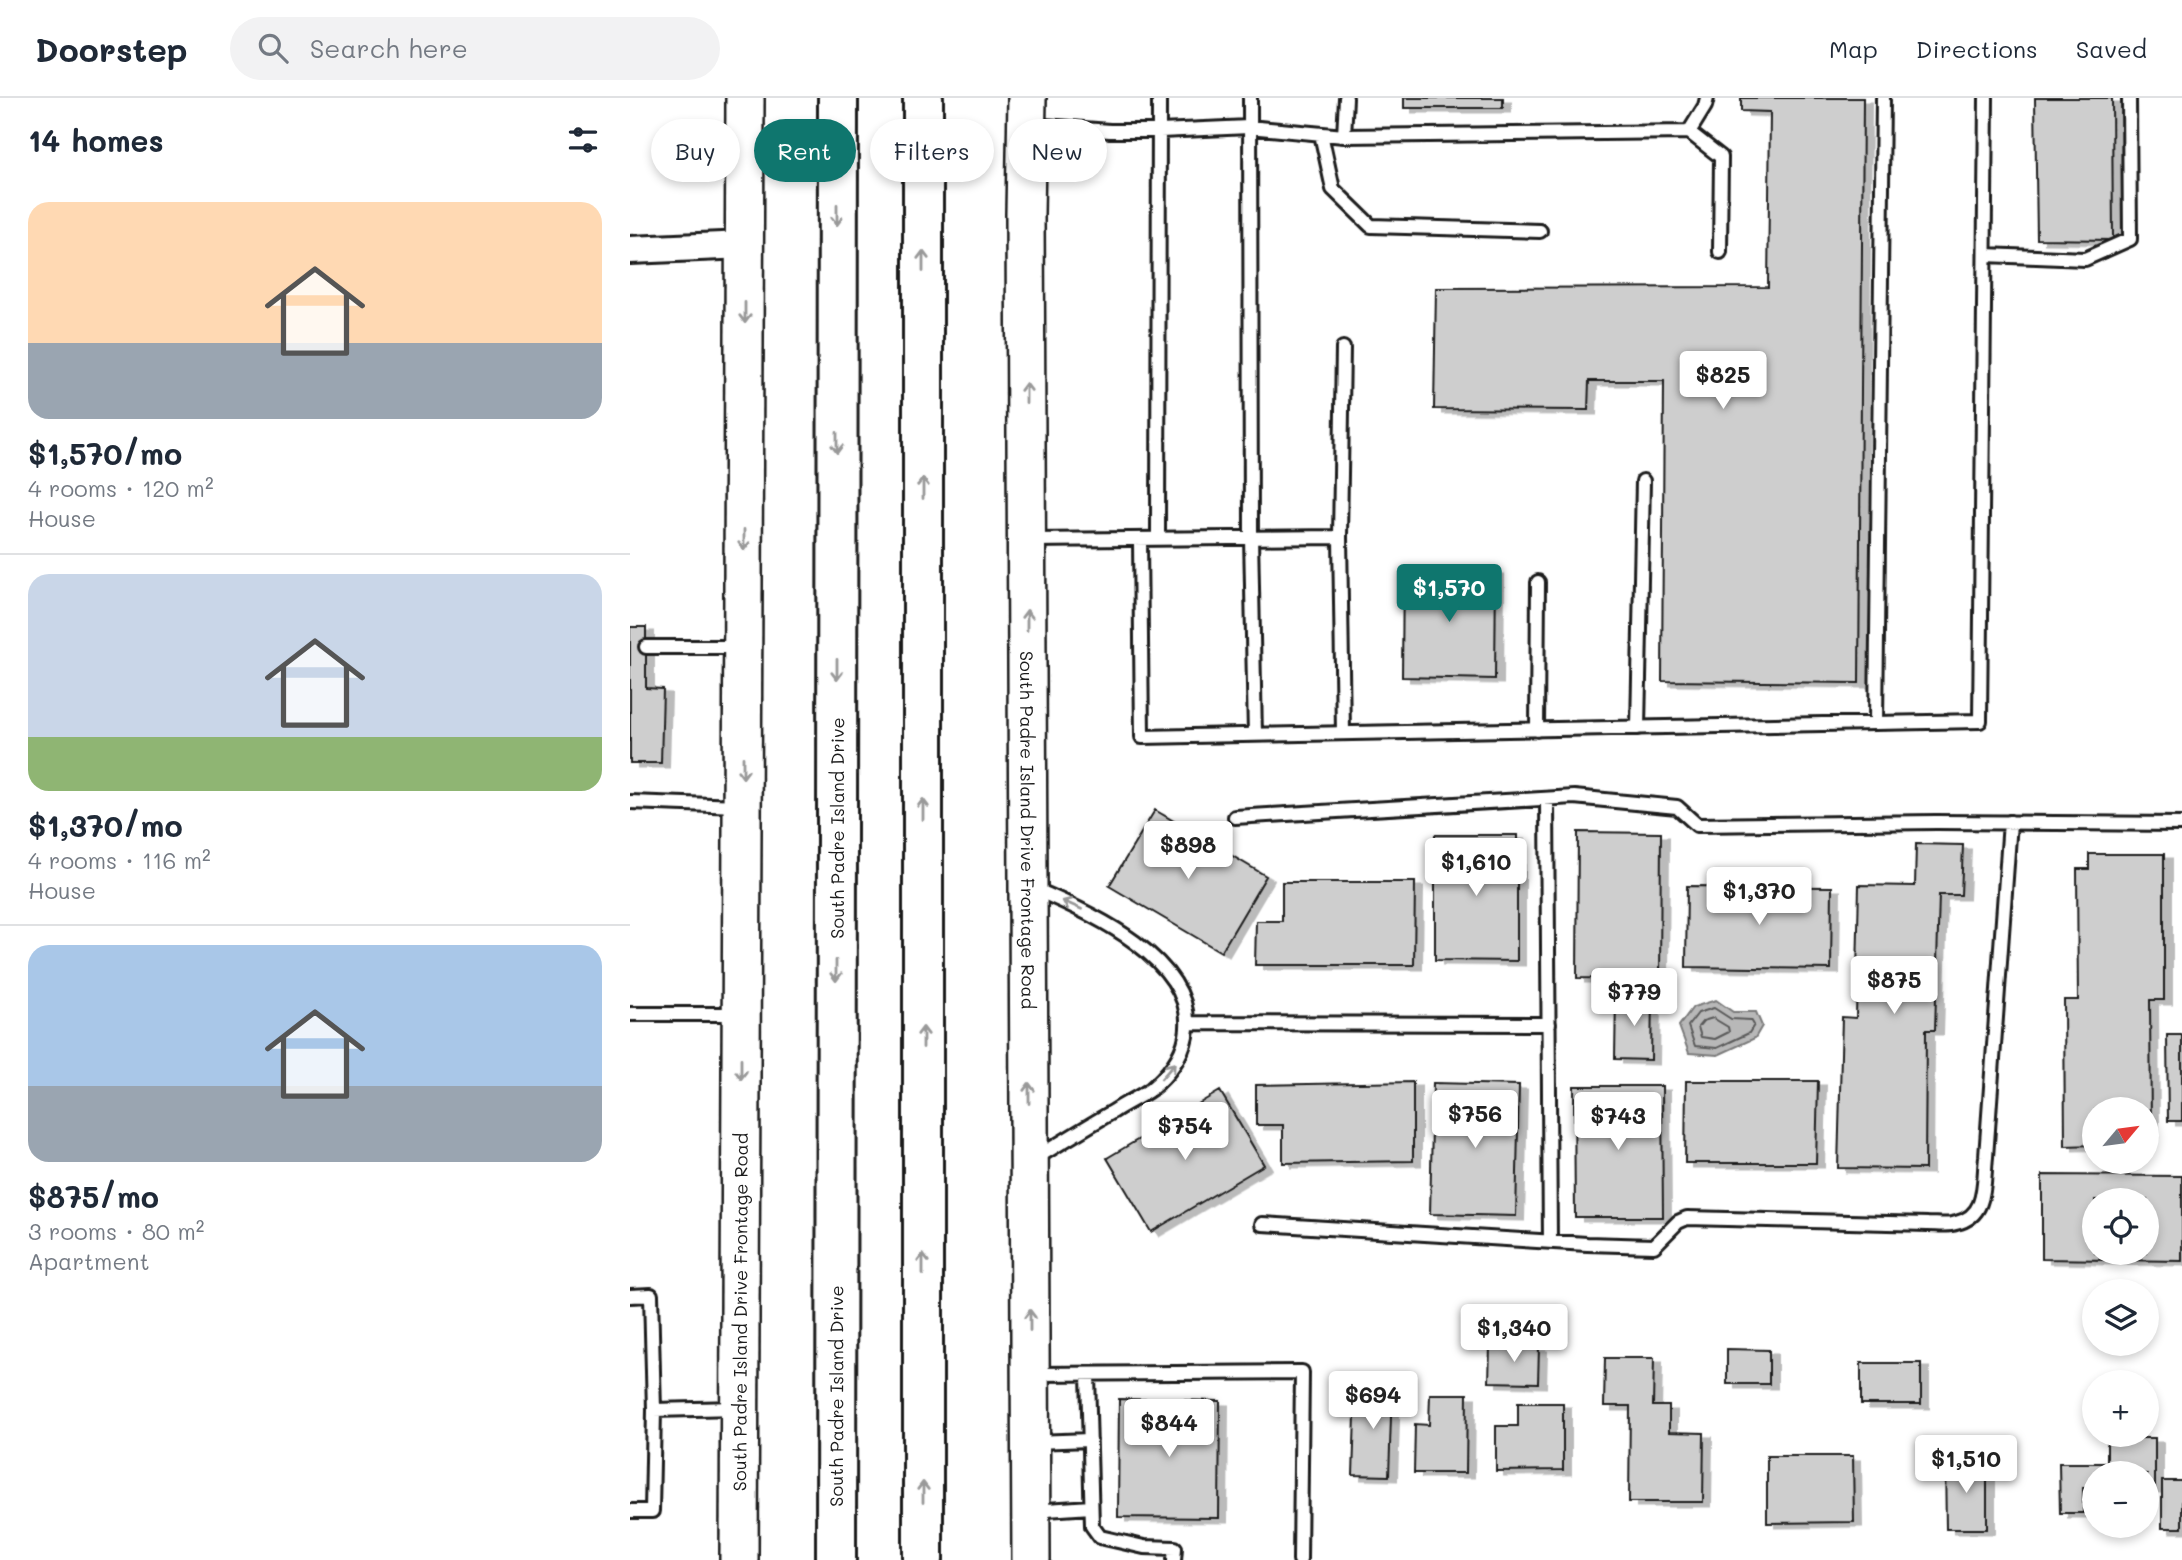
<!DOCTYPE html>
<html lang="en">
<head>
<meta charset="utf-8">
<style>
  :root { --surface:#fff; --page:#f2f2f3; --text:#1f2937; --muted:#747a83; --line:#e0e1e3; --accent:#0f766e }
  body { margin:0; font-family:Mali,sans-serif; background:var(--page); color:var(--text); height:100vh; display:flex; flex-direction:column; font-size:26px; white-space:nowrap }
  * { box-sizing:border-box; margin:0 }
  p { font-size:23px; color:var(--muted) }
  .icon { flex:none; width:38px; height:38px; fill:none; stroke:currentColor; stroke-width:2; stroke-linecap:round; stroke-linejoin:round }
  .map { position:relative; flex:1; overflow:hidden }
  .details { display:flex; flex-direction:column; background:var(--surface); width:630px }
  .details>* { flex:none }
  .top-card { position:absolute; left:21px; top:21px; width:665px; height:63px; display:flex; gap:14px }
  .needle { width:46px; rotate:61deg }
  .tools { position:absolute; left:1452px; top:999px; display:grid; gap:14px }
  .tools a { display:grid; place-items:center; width:77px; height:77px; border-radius:50%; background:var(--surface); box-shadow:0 4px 10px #0003; font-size:35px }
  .price { position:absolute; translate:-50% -60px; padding:0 16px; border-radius:7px; background:#fff; color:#222; font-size:23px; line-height:46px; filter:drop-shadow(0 2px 4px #0008) }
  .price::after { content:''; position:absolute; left:50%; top:42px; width:21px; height:16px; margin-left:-10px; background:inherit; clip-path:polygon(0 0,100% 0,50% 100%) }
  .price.on { background:var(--accent); color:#fff }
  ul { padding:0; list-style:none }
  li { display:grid; align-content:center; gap:14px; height:371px; padding:0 28px }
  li+li { border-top:2px solid var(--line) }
  li span { display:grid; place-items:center; height:217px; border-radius:21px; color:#555 }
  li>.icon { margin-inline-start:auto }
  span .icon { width:126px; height:126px; fill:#fffc; stroke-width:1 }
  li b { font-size:30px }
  h2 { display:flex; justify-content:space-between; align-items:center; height:84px; padding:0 28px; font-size:30px }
  .tag { padding:0 24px; border-radius:32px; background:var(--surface); box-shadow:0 4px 10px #0003; font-size:24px; line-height:63px }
  .tag.on { background:var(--accent); color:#fff }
  header { display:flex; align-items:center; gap:42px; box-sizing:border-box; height:98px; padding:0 35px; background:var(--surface); border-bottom:2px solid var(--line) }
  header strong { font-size:33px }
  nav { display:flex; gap:38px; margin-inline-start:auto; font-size:24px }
  .search { width:490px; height:63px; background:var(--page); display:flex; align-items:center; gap:18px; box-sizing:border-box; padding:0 24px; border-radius:38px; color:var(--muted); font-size:26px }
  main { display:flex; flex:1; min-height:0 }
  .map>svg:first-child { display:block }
  .water { fill:#b8b8b8; stroke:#7a7a7a; stroke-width:2 }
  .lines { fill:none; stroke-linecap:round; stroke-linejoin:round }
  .shore { stroke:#5a5a5a; stroke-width:2 }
  .building { fill:#cecece; stroke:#1c1c1c; stroke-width:2; fill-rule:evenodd; filter:url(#shadow) }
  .service-casing { stroke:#1c1c1c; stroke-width:18 }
  .minor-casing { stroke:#1c1c1c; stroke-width:32 }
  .secondary-casing { stroke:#1c1c1c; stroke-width:42 }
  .motorway-casing { stroke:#1c1c1c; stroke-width:44 }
  .service { stroke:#fff; stroke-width:12 }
  .minor { stroke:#fff; stroke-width:26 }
  .secondary { stroke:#fff; stroke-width:37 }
  .motorway { stroke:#fff; stroke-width:38 }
  .oneway { stroke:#999 }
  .labels { text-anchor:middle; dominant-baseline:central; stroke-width:7; stroke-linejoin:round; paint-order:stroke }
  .street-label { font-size:18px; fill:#1c1c1c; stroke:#fff }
</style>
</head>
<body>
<header>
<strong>Doorstep</strong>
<div class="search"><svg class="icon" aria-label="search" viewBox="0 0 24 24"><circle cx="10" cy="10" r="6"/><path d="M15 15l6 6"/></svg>Search here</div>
<nav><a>Map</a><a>Directions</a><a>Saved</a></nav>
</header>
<main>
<section class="details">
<h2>14 homes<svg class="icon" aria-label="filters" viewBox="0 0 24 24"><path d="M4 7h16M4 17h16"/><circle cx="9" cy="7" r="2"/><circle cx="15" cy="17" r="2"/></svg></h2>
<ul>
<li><span style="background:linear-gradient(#ffd9b3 65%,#9aa5b1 0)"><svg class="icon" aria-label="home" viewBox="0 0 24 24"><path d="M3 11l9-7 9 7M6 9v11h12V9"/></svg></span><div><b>$1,570/mo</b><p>4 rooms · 120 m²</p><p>House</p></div></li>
<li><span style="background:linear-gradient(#c9d6e8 75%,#8fb573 0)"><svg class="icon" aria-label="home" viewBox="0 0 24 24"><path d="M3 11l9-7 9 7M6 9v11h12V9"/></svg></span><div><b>$1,370/mo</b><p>4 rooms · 116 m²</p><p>House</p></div></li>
<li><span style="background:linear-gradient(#a9c7e8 65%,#9aa5b1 0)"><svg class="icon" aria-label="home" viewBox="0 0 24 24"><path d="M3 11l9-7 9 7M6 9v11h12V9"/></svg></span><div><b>$875/mo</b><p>3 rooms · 80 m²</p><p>Apartment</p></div></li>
</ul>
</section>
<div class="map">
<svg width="1552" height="1462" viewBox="0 0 1552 1462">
  <defs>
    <filter id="shadow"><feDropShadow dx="8" dy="4.5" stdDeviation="0" flood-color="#0004"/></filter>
  </defs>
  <rect width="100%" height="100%" fill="#fff"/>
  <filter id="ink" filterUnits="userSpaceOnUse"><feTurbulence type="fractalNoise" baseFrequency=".0143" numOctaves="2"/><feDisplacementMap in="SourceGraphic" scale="14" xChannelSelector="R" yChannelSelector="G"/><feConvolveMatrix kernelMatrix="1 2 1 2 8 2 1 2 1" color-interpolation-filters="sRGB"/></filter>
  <g filter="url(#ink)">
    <path class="water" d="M1086,902l17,12h23l6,14 -7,12 -37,17 -29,-2 -10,-27 14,-19z"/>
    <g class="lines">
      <path class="shore" d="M1084,910l17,11 20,1 3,5 -5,8 -32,15 -22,-2 -7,-20 10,-13z
        M1083,920l15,9 1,5 -14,7 -14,-2 -3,-10 5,-6z"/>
    </g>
    <path class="building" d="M774,0h99v10h-99z
      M1111,0h122l-4,585 -197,-2 2,-300h-75l-1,29 -154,-1 2,-121 332,-1 2,-175 -29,-1z
      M1405,0h77l1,142 -76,-1z
      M773,471l93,1 -1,109 -93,-2z
      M0,529h16v61l17,1 -2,74h-31z
      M525,712l111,66 -45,76 -112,-66z
      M948,734l83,1 -1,146 -83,-1z
      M805,737h82v126l-82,-1z
      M1286,746l47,1 -2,50h-22l-4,135h-9l-1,139 -87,-1 4,-151 14,1 3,-133 56,1z
      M1459,756h75v146h-14l1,132h-4v-22h-52v35l-30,1 -1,-146h14l-1,-131h12z
      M652,784h133l-1,83h-159l1,-44h26z
      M1057,788l145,1 -1,82 -145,-2z
      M986,897l36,1 -1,64 -36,-1z
      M1537,937h15v86h-14z
      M1056,983h132l-2,82h-131z
      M783,984v79l-130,2v-38h-27v-40z
      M803,985l86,2 -3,131 -86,-2z
      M944,988h88l1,131h-88z
      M590,993l44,74 -113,67 -44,-74z
      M1412,1077l140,1v85l-140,-2zM1465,1102h52v53h-52z
      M860,1248l49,1 -1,36 -49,-1z
      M1097,1251l42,1v34h-42z
      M975,1260h49l-1,48h16v26l35,1 -1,69h-74l1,-96h-26z
      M1231,1265h60v41h-60z
      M726,1288l36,1 -3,89 -36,-1z
      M800,1296h37l-1,79h-52l1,-49 14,1z
      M489,1301l101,2 -1,117 -101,-1z
      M888,1305h45v67l-67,1v-45h22z
      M1477,1340h48v50h-8v-14h-52v14h-12v25h-23l-1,-50h48z
      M1137,1358h86l1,66 -87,1z
      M1315,1363h42v68h-41z
      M1532,1383h20v47h-20z"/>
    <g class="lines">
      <defs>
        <path id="service" d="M620,0l1,439 4,198
          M401,27l79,6h50l89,-4 95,9 345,-4 16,-26 2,-8
          M1059,34l32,25 -1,95
          M691,36l12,55 38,37 169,5
          M714,38l2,-38
          M1355,157l100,4 45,-20 -1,-141
          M710,439l3,196
          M528,441l1,-441
          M400,442l310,-3 3,-189
          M510,442l2,197 838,-16 6,-623
          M16,549h94
          M1246,625l7,-625
          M1008,630l5,-247
          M907,632l1,-148
          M917,701l3,443
          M0,704l109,4
          M605,719l339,-20 103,10 20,18 239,-3 246,2
          M402,790c56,23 168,73 154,148 -4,21 -19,40 -35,53 -11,8 -25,14 -37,22 -26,15 -52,31 -78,47
          M0,916h108
          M559,925l360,1
          M632,1126l325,20 67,2 24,-24 9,-4 241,6c9,0 20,2 28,-1 32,-7 27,-40 30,-66l24,-335
          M0,1198l21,-1 3,115 82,-2
          M404,1276l268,-2 -2,188
          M458,1276l4,152 8,11 44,10 31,1 -1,12
          M404,1344l56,-2
          M0,1413h22l2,-101
          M402,1413l59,-4"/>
        <path id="minor" d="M0,152l115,-5"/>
        <g id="secondary">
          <path id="s1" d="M397,0l-2,116 6,1346"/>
          <path id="s2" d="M109,1462l6,-1462"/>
        </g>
        <g id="motorway">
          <path id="s3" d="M206,1462l2,-1462"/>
          <path d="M293,1462v-1462"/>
        </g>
      </defs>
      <use href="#service" class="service-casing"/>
      <use href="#minor" class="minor-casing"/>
      <use href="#secondary" class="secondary-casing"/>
      <use href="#motorway" class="motorway-casing"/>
      <use href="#service" class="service"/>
      <use href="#minor" class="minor"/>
      <use href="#secondary" class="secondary"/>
      <use href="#motorway" class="motorway"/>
    </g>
    <defs><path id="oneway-shaft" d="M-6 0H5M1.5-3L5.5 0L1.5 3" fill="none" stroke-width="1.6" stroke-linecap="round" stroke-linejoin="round" transform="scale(1.75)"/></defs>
    <g class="oneway">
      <use href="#oneway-shaft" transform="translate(207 117) rotate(90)"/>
      <use href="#oneway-shaft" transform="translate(293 163) rotate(-90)"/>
      <use href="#oneway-shaft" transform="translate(115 215) rotate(90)"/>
      <use href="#oneway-shaft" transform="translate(396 295) rotate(-90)"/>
      <use href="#oneway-shaft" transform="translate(207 345) rotate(90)"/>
      <use href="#oneway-shaft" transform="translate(293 390) rotate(-90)"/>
      <use href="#oneway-shaft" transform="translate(114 442) rotate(90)"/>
      <use href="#oneway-shaft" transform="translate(397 522) rotate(-90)"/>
      <use href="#oneway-shaft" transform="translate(207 572) rotate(90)"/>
      <use href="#oneway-shaft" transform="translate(113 670) rotate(90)"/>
      <use href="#oneway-shaft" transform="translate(293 711) rotate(-90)"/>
      <use href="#oneway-shaft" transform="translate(442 807) rotate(-156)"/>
      <use href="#oneway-shaft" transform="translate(206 873) rotate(90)"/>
      <use href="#oneway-shaft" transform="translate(293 939) rotate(-90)"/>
      <use href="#oneway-shaft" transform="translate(111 971) rotate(90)"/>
      <use href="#oneway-shaft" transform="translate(538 973) rotate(-49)"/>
      <use href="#oneway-shaft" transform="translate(399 995) rotate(-90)"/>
      <use href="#oneway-shaft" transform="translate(293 1166) rotate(-90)"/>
      <use href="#oneway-shaft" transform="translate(400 1222) rotate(-90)"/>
      <use href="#oneway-shaft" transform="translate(293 1394) rotate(-90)"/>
    </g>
  </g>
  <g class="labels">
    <g class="street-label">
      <text stroke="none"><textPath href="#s3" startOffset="732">South Padre Island Drive</textPath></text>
      <text stroke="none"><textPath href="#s1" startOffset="732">South Padre Island Drive Frontage Road</textPath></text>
      <text stroke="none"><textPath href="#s2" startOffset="248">South Padre Island Drive Frontage Road</textPath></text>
      <text stroke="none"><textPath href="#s3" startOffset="164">South Padre Island Drive</textPath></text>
    </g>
  </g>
</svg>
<div class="tools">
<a><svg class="needle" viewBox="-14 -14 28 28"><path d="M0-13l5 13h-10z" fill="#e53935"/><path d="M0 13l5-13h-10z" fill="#747a83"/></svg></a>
<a><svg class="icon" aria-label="locate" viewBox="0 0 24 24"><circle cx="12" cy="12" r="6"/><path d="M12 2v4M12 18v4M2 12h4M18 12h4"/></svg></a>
<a><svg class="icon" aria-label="layers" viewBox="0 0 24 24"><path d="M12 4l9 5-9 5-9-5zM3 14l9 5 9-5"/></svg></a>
<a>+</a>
<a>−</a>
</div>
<b class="price" style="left:1093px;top:313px">$825</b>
<b class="price on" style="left:819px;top:526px">$1,570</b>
<b class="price" style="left:558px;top:783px">$898</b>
<b class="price" style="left:846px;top:800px">$1,610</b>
<b class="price" style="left:1129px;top:829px">$1,370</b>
<b class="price" style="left:1264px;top:918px">$875</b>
<b class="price" style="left:1004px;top:930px">$779</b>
<b class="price" style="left:845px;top:1052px">$756</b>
<b class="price" style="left:988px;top:1054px">$743</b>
<b class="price" style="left:555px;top:1064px">$754</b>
<b class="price" style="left:884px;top:1266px">$1,340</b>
<b class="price" style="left:743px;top:1333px">$694</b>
<b class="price" style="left:539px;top:1361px">$844</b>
<b class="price" style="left:1336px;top:1397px">$1,510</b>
<div class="top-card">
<a class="tag">Buy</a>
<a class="tag on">Rent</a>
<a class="tag">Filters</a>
<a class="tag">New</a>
</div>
</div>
</main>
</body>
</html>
